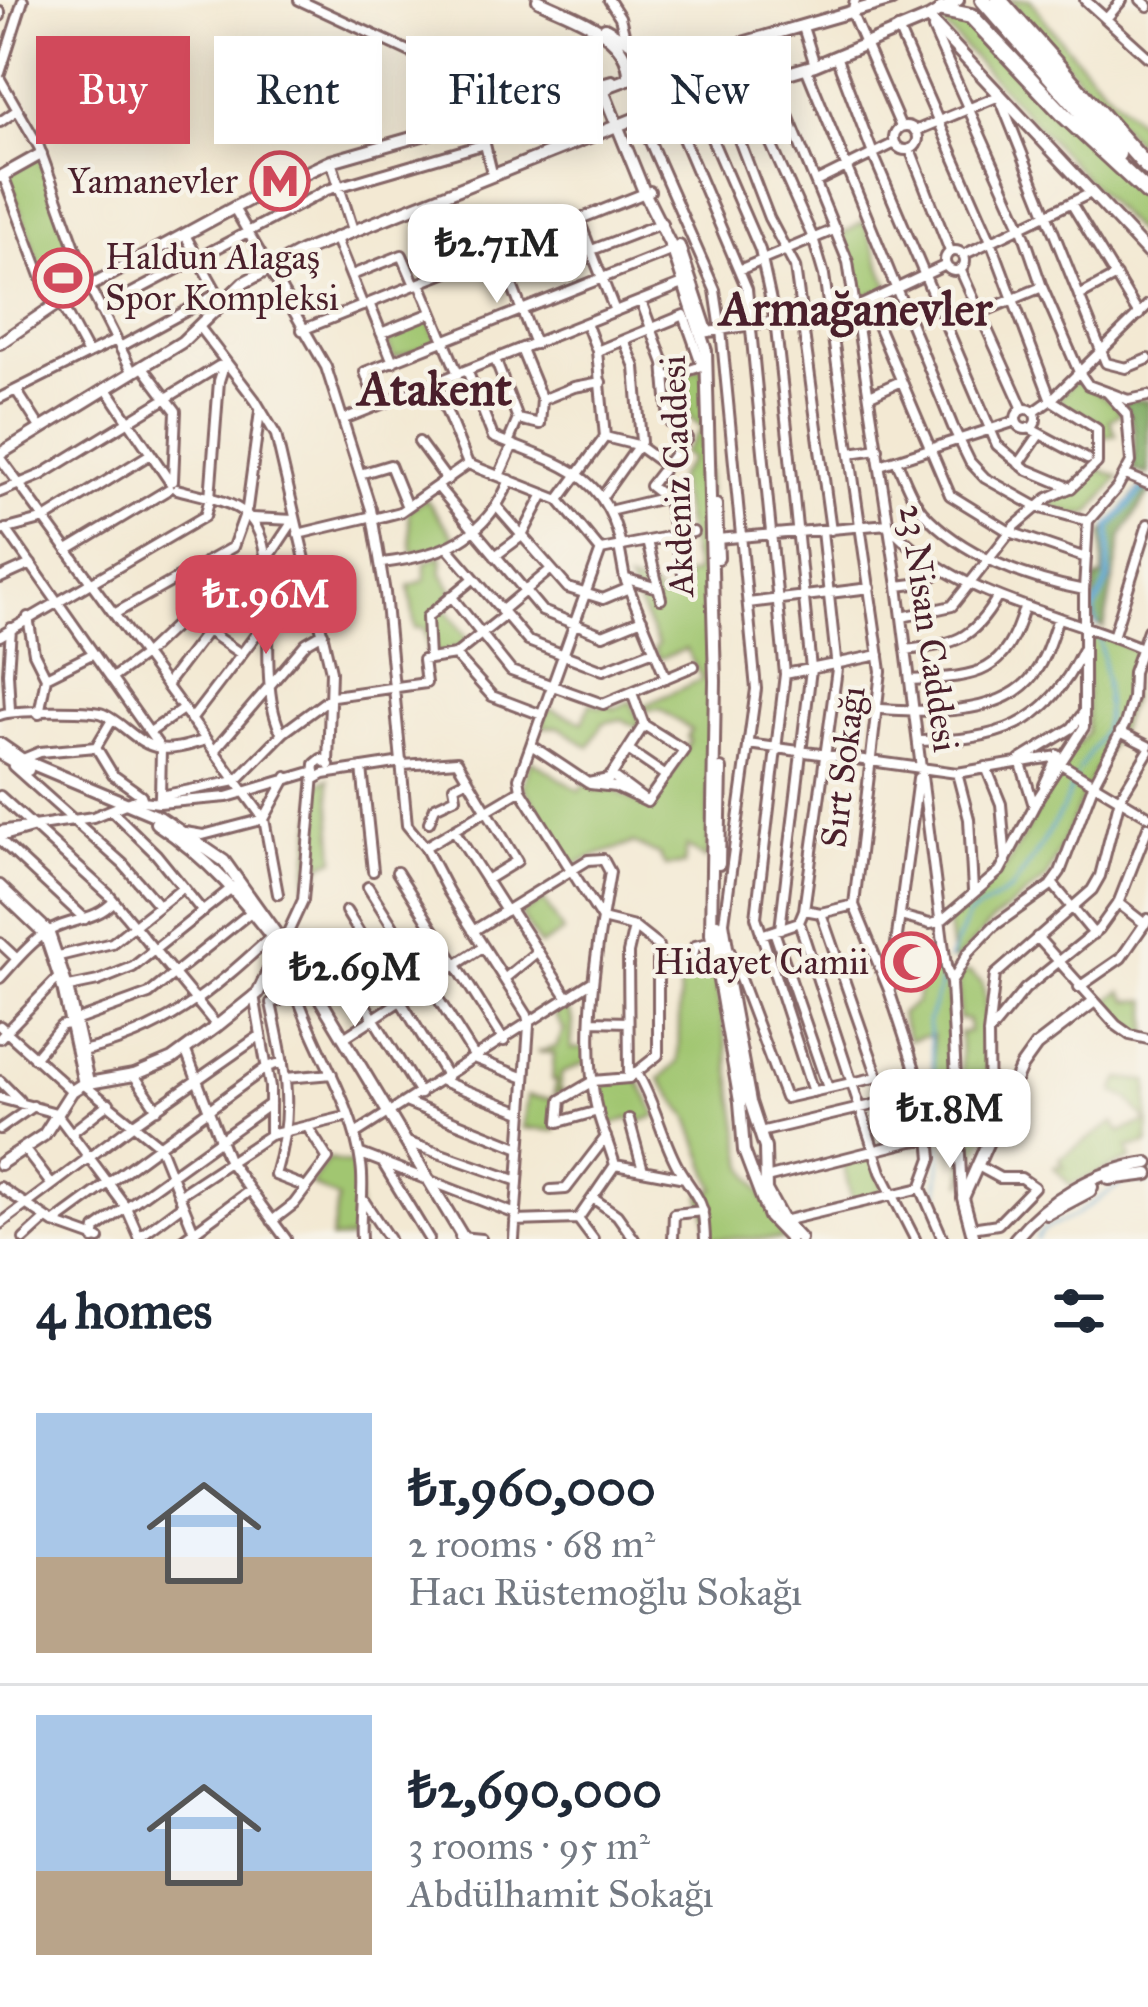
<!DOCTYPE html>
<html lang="en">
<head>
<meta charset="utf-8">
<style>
  :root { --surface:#fff; --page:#f2f2f3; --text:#1f2937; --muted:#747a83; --line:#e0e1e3; --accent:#d1495b }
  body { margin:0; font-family:"IM FELL Great Primer",serif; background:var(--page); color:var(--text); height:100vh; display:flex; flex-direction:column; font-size:45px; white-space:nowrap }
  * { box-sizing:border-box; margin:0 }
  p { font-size:39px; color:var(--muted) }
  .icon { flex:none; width:66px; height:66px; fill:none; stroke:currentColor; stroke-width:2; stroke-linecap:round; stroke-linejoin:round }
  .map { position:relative; height:1239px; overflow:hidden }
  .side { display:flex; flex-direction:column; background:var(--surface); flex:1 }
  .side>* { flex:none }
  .banner { position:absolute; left:36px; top:36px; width:1077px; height:108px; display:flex; gap:24px }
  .price { position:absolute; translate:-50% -102px; padding:0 27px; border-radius:24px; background:#fff; color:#222; font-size:39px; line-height:78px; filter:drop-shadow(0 3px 6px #0008) }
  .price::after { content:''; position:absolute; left:50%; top:72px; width:36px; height:27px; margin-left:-18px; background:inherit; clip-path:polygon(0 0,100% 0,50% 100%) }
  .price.current { background:var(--accent); color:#fff }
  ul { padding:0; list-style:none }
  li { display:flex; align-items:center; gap:36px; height:300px; padding:0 36px }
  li+li { border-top:3px solid var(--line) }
  li span { display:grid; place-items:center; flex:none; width:336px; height:240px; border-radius:0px; color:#555 }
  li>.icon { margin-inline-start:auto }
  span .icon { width:144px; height:144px; fill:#fffc; stroke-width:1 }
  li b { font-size:51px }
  h2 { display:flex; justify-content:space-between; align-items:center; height:144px; padding:0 36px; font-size:51px }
  .chip { padding:0 42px; border-radius:0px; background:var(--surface); box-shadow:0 6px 30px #0003; font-size:42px; line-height:108px }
  .chip.current { background:var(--accent); color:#fff }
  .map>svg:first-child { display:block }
  .green { fill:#a1c671; stroke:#76724e; stroke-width:3 }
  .forest { fill:#80ab63; stroke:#656547; stroke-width:3 }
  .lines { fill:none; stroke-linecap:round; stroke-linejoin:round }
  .stream { stroke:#58a3d0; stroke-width:3 }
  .canal { stroke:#58a3d0; stroke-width:6 }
  .minor-casing { stroke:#856666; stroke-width:14 }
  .major-casing { stroke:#856666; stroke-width:16 }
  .highway-casing { stroke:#856666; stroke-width:20 }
  .minor { stroke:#fff; stroke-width:8 }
  .major { stroke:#fff; stroke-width:10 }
  .highway { stroke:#fff; stroke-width:14 }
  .labels { text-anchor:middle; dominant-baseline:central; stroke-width:9; stroke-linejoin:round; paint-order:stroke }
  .poi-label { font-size:36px; fill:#4a1f2b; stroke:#f7f3e8; text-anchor:end }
  .street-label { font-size:36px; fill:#4a1f2b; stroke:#f7f3e8 }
  .district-label { font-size:48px; font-weight:bold; fill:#4a1f2b; stroke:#f7f3e8 }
</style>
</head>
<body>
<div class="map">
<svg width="1148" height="1239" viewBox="0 0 1148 1239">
  <rect width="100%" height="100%" fill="#f7f3e8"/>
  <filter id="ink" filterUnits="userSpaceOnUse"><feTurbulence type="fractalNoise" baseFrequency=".00833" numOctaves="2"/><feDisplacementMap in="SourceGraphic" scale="24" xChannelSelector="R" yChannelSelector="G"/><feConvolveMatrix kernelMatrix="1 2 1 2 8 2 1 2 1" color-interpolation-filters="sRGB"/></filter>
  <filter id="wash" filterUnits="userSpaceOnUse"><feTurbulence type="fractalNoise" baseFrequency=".004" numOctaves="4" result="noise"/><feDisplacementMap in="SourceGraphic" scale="48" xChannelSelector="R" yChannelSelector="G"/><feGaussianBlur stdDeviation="2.7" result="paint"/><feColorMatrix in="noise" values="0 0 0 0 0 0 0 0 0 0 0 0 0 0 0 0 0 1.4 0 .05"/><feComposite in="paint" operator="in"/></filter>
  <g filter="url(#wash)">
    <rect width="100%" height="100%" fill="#f3e9d3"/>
    <path class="green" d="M1009,0h22c33,49 75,90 117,131v25z
      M952,12l7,2 189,188v43l-202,-217 -4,-9z
      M39,155l47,125 -34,18 -45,-123z
      M864,222l24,62 -5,6 -19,6c-12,-15 -13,-43 -22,-62z
      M428,317l10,25 -44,16 -10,-23z
      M705,366l6,298 -3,190 -2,5 -19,-13 -3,19 -19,1 -6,-11 -26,-12c-21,9 -41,11 -60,23l-50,-81 8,-25 49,31 6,-8 11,7 16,-1 32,18 35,-45 10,-22 -3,-3 4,-7 -31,-21 -18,2 -1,-4 61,-28 -16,-30 -27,10 -5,-10 4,-4 -30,-63 28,8 3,10 28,-7 -2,-17 11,-3 -19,-96 14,-17 -8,-7 19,-25 -12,-10 -6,-44z
      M1076,379c15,12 32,17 46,33l-12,8 6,15 -12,2 -7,-16 -33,-15 -5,-8z
      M1099,469l20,8 -30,37 -16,1 -25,-10z
      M426,499l29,39 -15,11 -28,3 -4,-42z
      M442,555v19l11,16 -10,15 26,36 -26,12 -14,-1 -5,-24h-9l-6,-42 16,-6v-18z
      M1087,629l50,23 -9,19 3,29 -12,30 -26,44 -47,105 -53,41 -36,40h-4l-6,-41 59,-52 62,-110 19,-24z
      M631,701l9,23 -2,4 -16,-9 -19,4 -14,24 -30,-20h-17l6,-19 35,14 7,-19 11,4 10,-3 2,5z
      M329,779l6,80 -12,5 -12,23 -5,-1 11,-102z
      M544,900l19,32 -23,14 -19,-31z
      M941,963l7,25 6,122 -21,3 -6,-19 7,-4 -2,-55 -23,5 -9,-26 16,-12 10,-31z
      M969,972l13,10 3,15 3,133 -25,54v-28l10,-2 -1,-66 -10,-2 -2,-53 9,-2 -1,-11 -9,-1v-45z
      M715,974l30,192 42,73 -77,-1 -9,-43 14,-6 -26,-71 -29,-39 18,-17 2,-85z
      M1122,991l7,10 19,-1v36l-16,-4 -28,-30z
      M565,1005l8,16 -2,28 17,-1v13l-27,13 -1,16 5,2 -11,2 2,-13 -4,-1 2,-27 -17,-1 19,-5 8,-17 -10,-16z
      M637,1078l20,38 -24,8 -3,-6 -25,9 -9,-44z
      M1120,1078l28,3v63l-20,4 3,11 -61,26 -16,-18 4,-3 6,3 -4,-9 54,-36 6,10 27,-10 -18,-23 -15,-7z
      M527,1096l33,4 -5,31 -32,-3z
      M874,1154l10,40 -32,8 -9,-40z
      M328,1159l30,7 1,73h-28l7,-40 -27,-15z"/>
    <path class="forest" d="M1120,400h28v75l-15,-5c2,-26 6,-49 -13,-70z
      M1144,484l4,10 -26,42 -18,92 -12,-7 3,-42 8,-2v-43z"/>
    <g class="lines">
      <path class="stream" d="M1094,610l3,16
        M1079,770c8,-13 18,-26 24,-41 8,-19 0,-73 -4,-94
        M949,960l19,-44 43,-26 24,-34 28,-48 13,-32
        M932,1116l5,-20 -9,-74 16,-48
        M936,1143l5,6 -4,57 13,33
        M1132,1182l16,1
        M1037,1239l6,-9 33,-15 46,-32"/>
      <path class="canal" d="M1094,610l14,-30 2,-53 33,-38"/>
    </g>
  </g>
  <g filter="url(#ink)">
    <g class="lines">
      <defs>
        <path id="minor" d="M299,0l227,106
          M609,0l11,17 5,20
          M855,0l-3,14 49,113
          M1085,0l63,57
          M1141,0l7,6
          M0,12v4
          M1106,19l16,-19
          M803,27l12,38
          M933,29l88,197 21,61 37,85 9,13 19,7 20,22 4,48 -14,26 -29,33
          M836,56l37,98 124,291 29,24 45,19 26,-25v-34l-46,-29 -60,-159 -93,-212
          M806,68l147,359 17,35 15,16 52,29 51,14
          M0,73l23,-73
          M0,79l39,68 50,139 44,87
          M773,79l75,183 50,324 48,380 5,17 11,211
          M466,83l33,16 1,13
          M745,86l68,152 11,37 57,396 -27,234 35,85 38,116 5,52 -11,30 22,51
          M647,93l6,20
          M721,93l48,125 26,49 36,263
          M695,100l65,150 15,70 13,117 23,232 -31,260
          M670,108l77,181 38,385 -29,243 57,175
          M639,117l76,173 6,40 35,359 -32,233 4,25 57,151 93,-21 -57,-164
          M479,120l13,53
          M0,122l13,-9
          M894 138a12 12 0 1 1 24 0a12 12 0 1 1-24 0Z
          M915,131l84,-35 107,267 20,5 22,-9
          M910,149l40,102
          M331,161l22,69
          M3,175l46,122 7,6
          M816,182l79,-39
          M1071,203l68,112
          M234,208l92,159 45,142 14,84 22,232 18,22 23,44 79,124 2,10 -15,214
          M579,220l36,91
          M465,225l14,35
          M185,235l34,61
          M540,235l8,22 10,6 104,-40
          M336,239l27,67
          M945 261a10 10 0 1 1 20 0a10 10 0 1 1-20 0Z
          M499,252l36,92
          M963,255l128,-62
          M960,269l63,140
          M739,270l97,-41
          M352,275l50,-20 13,30
          M420,283l38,91
          M1079,296l37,-20
          M641,301l23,62 5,58 18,17 -37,48 18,14 17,84
          M60,302l28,52
          M868,302l82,193 60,37 76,26
          M369,303l24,59
          M100,310l227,-120 158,-46
          M980,313l62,-26
          M200,328l55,72 21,35 55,236 -3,93
          M302,330l348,-139
          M381,333l50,-20
          M702,333l153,-25 91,-43
          M120,347l97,-53
          M597,351l87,-36 18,51 -37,12
          M495,359l23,60
          M143,367l33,44 -3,70
          M467,370l26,67c64,27 112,33 128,109
          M435,383l33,81 91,36 41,50
          M107,389l63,93
          M16,390l25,39
          M1110,393l18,7 20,-4
          M870,395l31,-14
          M0,398l116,-58
          M542,400l32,-13 27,-5
          M377,405l-12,-33 308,-122
          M1016 419a10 10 0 1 1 20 0a10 10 0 1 1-20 0Z
          M1034,412l17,-12 97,-95
          M344,419l344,-137
          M1029,428l58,31
          M605,437l32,8 29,21
          M419,442l28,38
          M508,443l10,-24 22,5 2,-24 -21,-51
          M850,453l28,-4
          M0,458l264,361 14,75
          M896,460c8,16 14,37 26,51 39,44 105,68 162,79
          M1019,464l20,-29
          M880,465l136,-44
          M360,474l30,-9 17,42
          M1126,475l22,9
          M499,476l14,-31
          M438,487l104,124 61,24 39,-16
          M177,489c21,6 54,11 70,26 41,37 4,162 35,219
          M0,492l41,-17 178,-109
          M602,497l39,-55 -6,-75 -11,-27
          M559,500l46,-63 -8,-86 -11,-28
          M498,508l70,80 35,11 26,-11
          M613,510l50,-12
          M252,518l42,2
          M373,519l27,-7 68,-48
          M6,529l155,220 -1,47
          M0,531l45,-12 104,-64
          M298,534l75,-18
          M717,539l171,-15c69,77 170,86 260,127
          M647,541l14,58
          M619,546l6,33 41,99
          M449,549l79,92 75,29 51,-20
          M68,550l101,-61
          M601,550l92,-18
          M495,556l27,-20 22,-42
          M382,563c59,-7 103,-24 128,-83
          M0,578l31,-14
          M627,579l31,9
          M898,586l24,-3 21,-13
          M451,596l60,75 92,33 91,-38
          M748,603l122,-15
          M501,611l49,-41
          M114,614l119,-67 14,-39 13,-97
          M28,617l6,36 12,24 46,-23
          M902,617l50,-11 62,-79 34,-29 22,-10
          M209,632l32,22
          M0,636l205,-120 5,-18 9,-117 6,-19
          M1113,637l35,-113
          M906,650c48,-6 66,-9 91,-52
          M455,655l37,41 50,19
          M429,659l-2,-42 46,-38
          M785,674l94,-19
          M111,679l33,-24 39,-37 65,-40 23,-24 22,-33
          M910,680c67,-4 93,-2 114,-72
          M166,685l77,-101
          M632,693l12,32
          M880,709c45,3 114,8 149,-29 15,-16 22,-42 29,-62
          M10,710l-2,-37 3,-45
          M39,714l7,-37
          M0,715c10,-5 92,-6 103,-1 21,9 33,30 57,34 14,3 32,-4 46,-8
          M191,720l116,-152
          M644,725l40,25 -37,52
          M150,732l33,-23
          M1120,732l28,14
          M918,741c79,-1 128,-13 164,-90
          M748,744l209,29 101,-17
          M531,745l57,38 21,-4 35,-54
          M96,747l17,28 28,20 2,6
          M628,750l38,26
          M214,751l92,-108 17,-10
          M23,759l17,-7 56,-5 16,-27
          M1061,764l87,52
          M403,765l54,-4 60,100 -31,19
          M13,766l110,98 36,42
          M986,767l15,37 5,57
          M362,768l11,103
          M957,773l12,46 4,72
          M315,779l9,-5 78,-12
          M590,784l25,3 32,15 -36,-27
          M1044,785l14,-30
          M0,796l109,99 108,131
          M1038,798l46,-71v-137l4,-69
          M159,803l1,-7 76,-15 48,-49 49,-36 93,-13 -3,-23 32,-5 50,-40
          M1034,806l-14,-46 52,-32 12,-16
          M112,811l44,43 47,58
          M429,822l6,-15 21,-10 -2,-11 14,-7
          M454,830l52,81
          M0,831l93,-14 42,-17 24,3 68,-6 88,-26
          M185,832l18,3 61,-16 23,-42
          M0,837l35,-10
          M0,840l85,79
          M425,847l96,-57
          M397,872l107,169
          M1052,883l42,51
          M0,885l49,46 19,56 22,99
          M368,887l108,172 49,19
          M0,892l44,42 18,54 21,96 76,61 38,94
          M1118,903l27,21
          M510,909l58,89
          M804,910l17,3 33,-8
          M346,911l101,166
          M900,916l30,8 10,-2
          M941,921l59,-50 38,-72
          M799,922l82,250 34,67
          M473,931l115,-71 15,-1 7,13 -8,47 32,8 24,19v109l-29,23 -36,3 -32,19 -2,22 39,-11
          M774,931l54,157
          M761,935l38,-13 5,-12 33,-241 -15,-138
          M1037,937l79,88 14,10 18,4
          M284,941l19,-41 12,-136 6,-5 8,6
          M0,943l17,16
          M327,943l93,151
          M59,956l53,-13 71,-56
          M659,968l32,-1 4,-21 22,-5
          M0,978c13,-14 27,-32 43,-43 23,-17 51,-12 71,-34
          M504,979l33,-27
          M951,983l17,-30 26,-27 56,-40 10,-14 34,-89 31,-59 7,-26 1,-26 15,-42
          M1079,987l42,-29 27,-39
          M64,988l34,-7 35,-14 100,-80
          M890,989l28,-211
          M254,995l16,92v48
          M297,995c19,56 56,108 64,169 4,26 -2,49 0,75
          M592,1021l36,1
          M0,1026l72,65
          M988,1034l37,-45 74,-60 20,-28 29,-74
          M345,1037l138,-90
          M0,1038l59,-61
          M185,1049l43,111 58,79
          M82,1051c82,-18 129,-59 190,-115
          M34,1058l27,-32 88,-32 103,-83
          M637,1073c19,32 26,69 42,96 21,35 24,26 26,70
          M134,1075l23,34
          M629,1076l-1,-123 6,-26
          M286,1078l46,-4
          M0,1081l19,19
          M442,1081l80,31
          M0,1098l56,15 70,94 14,32
          M408,1103l112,45
          M629,1119l14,51
          M993,1128l-4,-10 -1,-84 7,-59 97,-85 8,-14 20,-78 28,-46
          M0,1129l33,-23
          M760,1132l163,-39
          M71,1133l38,-30
          M355,1134l235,-151
          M407,1142l111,39
          M25,1150l26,34
          M361,1154l155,60
          M384,1165l45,74
          M615,1165l70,13
          M766,1178l146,-37 45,-6
          M0,1187l54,36 45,16
          M306,1187l-31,-12c20,-68 10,-104 -4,-172l44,-14
          M551,1190l15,-1 40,-52
          M179,1195l91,-60 79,-19
          M594,1199l23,16 17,24
          M364,1201l25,38
          M578,1219l37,-54c-6,-21 -16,-43 -20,-64 -10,-60 -3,-123 7,-182l-81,-129 -2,-12 82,-228
          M578,1219l15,20
          M272,1221l22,-17 34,-45 -21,-33
          M515,1221l63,-2
          M783,1221l138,-33
          M54,1223l213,-156 16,-5
          M0,1224l131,-98 130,-91
          M971,1228l27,-4 36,-37 -13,-9h-21l-22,-12
          M139,1237l43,-32
          M460,1237l21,2
          M24,1239l22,-20
          M94,1239l2,-10 174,-125
          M184,1239l65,-48
          M673,1239l1,-25 29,-3"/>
        <path id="major" d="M538,0c34,17 90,32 91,76
          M928,18l220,235
          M605,28l26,15 19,27
          M663,66l-54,20 -5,7 41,101 28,56 33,101 9,330 -4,253 29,168 4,49 25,66 21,22
          M659,67l233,-67
          M0,177l41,-23
          M679,246l28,85
          M0,343l60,-41 190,-103 81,-38 281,-80
          M0,454l182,-112 61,-59 58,-31 338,-135 176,-52 113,-47 30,-18
          M716,505l2,53
          M0,744l23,16 136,57 65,44 83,116 157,262
          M0,754l28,16
          M156,823c53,35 87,76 125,126
          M719,864l2,-95
          M717,924l33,178 15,46 1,42 17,31 17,18
          M0,1164l44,-29 28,-44 11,-7 51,-9 38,-16 45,-33 41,-33 23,-49
          M1109,1179l39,-5
          M1047,1214l43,-23 2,-4 -7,-4
          M974,1239l-11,-41 58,-131 15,-21 56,-43
          M1015,1239c33,-40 82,-69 133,-76"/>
        <path id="highway" d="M983,0l135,154
          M999,0l149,168
          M942,10l29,6 94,100 83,77"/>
      </defs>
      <use href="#minor" class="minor-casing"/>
      <use href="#major" class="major-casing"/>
      <use href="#highway" class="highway-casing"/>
      <use href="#minor" class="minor"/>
      <use href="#major" class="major"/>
      <use href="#highway" class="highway"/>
    </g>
  </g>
  <defs>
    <symbol id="metro-ring" viewBox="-11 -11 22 22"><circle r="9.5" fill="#f7f3e8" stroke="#d1495b" stroke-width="1.5"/><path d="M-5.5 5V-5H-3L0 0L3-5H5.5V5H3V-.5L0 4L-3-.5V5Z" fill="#d1495b"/></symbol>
    <symbol id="stadium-ring" viewBox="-11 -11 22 22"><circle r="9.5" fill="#f7f3e8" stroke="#d1495b" stroke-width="1.5"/><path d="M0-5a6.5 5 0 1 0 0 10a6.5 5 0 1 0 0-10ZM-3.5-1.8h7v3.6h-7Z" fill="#d1495b"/></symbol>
    <symbol id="mosque-ring" viewBox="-11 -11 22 22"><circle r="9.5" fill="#f7f3e8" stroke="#d1495b" stroke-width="1.5"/><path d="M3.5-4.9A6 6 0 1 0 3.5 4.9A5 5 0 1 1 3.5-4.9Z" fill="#d1495b"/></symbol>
  </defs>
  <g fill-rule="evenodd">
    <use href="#metro-ring" x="247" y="148" width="66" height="66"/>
    <use href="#stadium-ring" x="30" y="245" width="66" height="66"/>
    <use href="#mosque-ring" x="878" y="929" width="66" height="66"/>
  </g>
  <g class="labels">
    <g class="poi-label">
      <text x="238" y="181">Yamanevler</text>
      <text x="105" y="257" text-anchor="start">Haldun Alagaş<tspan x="105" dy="41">Spor Kompleksi</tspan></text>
      <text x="869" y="962">Hidayet Camii</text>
    </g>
    <g class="street-label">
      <text transform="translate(677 476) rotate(-92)">Akdeniz Caddesi</text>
      <text transform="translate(929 628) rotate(82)">23 Nisan Caddesi</text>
      <text transform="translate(843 767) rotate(-83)">Sırt Sokağı</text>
    </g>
    <g class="district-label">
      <text x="856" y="308">Armağanevler</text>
      <text x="435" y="388">Atakent</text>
    </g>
  </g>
</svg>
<b class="price" style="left:497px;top:306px">₺2.71M</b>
<b class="price current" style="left:266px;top:657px">₺1.96M</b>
<b class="price" style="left:355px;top:1030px">₺2.69M</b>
<b class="price" style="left:950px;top:1171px">₺1.8M</b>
<div class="banner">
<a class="chip current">Buy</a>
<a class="chip">Rent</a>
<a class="chip">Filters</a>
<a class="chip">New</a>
</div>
</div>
<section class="side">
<h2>4 homes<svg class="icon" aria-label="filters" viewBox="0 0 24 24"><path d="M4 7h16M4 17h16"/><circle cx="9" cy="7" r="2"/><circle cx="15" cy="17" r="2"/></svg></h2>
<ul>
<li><span style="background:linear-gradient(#a9c7e8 60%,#b9a48a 0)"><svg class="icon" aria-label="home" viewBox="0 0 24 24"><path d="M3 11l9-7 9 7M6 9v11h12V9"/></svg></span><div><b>₺1,960,000</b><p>2 rooms · 68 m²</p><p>Hacı Rüstemoğlu Sokağı</p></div></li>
<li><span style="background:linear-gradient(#a9c7e8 65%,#b9a48a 0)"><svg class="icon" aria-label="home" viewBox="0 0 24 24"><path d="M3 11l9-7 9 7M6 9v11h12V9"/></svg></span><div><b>₺2,690,000</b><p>3 rooms · 95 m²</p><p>Abdülhamit Sokağı</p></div></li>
</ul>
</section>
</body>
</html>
